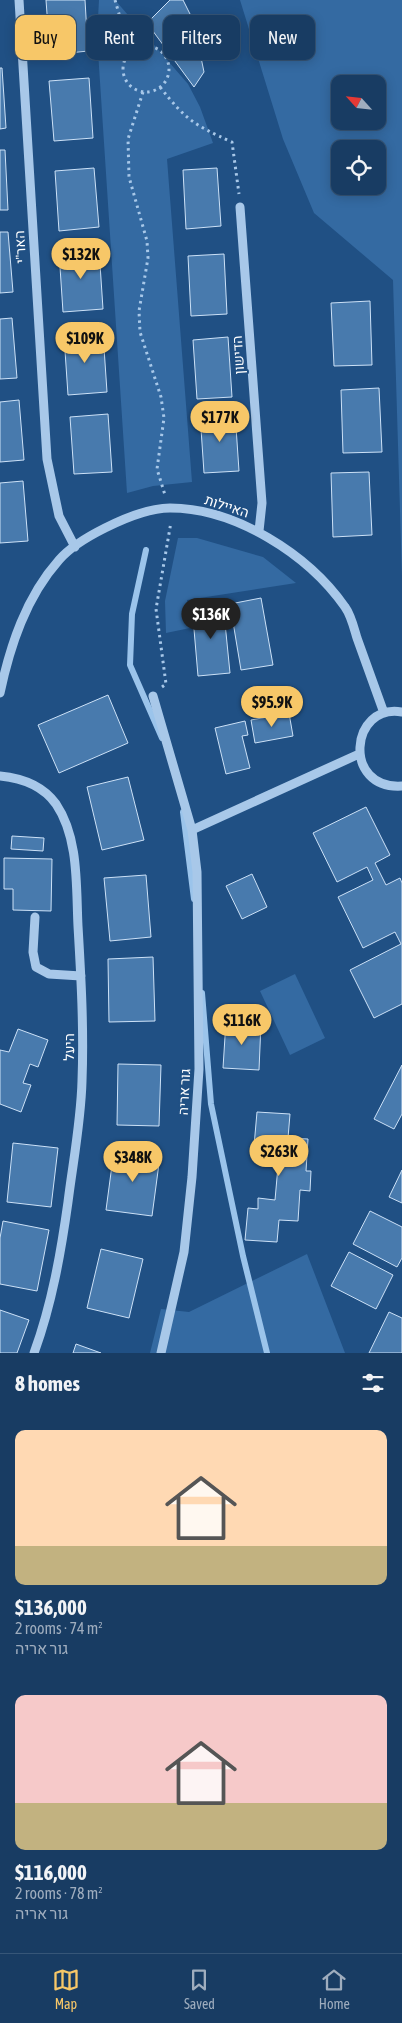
<!DOCTYPE html>
<html lang="en">
<head>
<meta charset="utf-8">
<style>
  :root { --surface:#183c63; --page:#214369; --text:#f1f3f6; --muted:#9fadbe; --line:#365678; --accent:#f7c768 }
  body { margin:0; font-family:"Asap Condensed",Heebo,sans-serif; background:var(--page); color:var(--text); height:100vh; display:flex; flex-direction:column; font-size:19px; white-space:nowrap }
  * { box-sizing:border-box; margin:0 }
  p { font-size:16px; color:var(--muted) }
  .icon { flex:none; width:28px; height:28px; fill:none; stroke:currentColor; stroke-width:2; stroke-linecap:round; stroke-linejoin:round }
  .map { position:relative; height:1353px; overflow:hidden }
  .details { display:flex; flex-direction:column; background:var(--surface); flex:1 }
  .details>* { flex:none }
  .top-card { position:absolute; left:15px; top:15px; width:372px; height:45px; display:flex; gap:10px }
  .needle { width:32px; rotate:297deg }
  .tools { position:absolute; left:331px; top:75px; display:grid; gap:10px }
  .tools a { display:grid; place-items:center; width:55px; height:55px; border-radius:10px; background:var(--surface); box-shadow:0 2px 12px #0003,0 0 0 1px var(--line); font-size:25px }
  .price { position:absolute; translate:-50% -42px; padding:0 11px; border-radius:18px; background:var(--accent); color:#111; font-size:16px; line-height:32px; filter:drop-shadow(0 1px 2px #0008) }
  .price::after { content:''; position:absolute; left:50%; top:30px; width:15px; height:11px; margin-left:-8px; background:inherit; clip-path:polygon(0 0,100% 0,50% 100%) }
  .price.current { background:#222; color:#fff }
  ul { padding:0; list-style:none }
  li { display:grid; align-content:center; gap:10px; height:265px; padding:0 15px }
  li span { display:grid; place-items:center; height:155px; border-radius:10px; color:#555 }
  li>.icon { margin-inline-start:auto }
  span .icon { width:90px; height:90px; fill:#fffc; stroke-width:1 }
  li b { font-size:21px }
  h2 { display:flex; justify-content:space-between; align-items:center; height:60px; padding:0 15px; font-size:21px }
  .chip { padding:0 18px; border-radius:10px; background:var(--surface); box-shadow:0 2px 12px #0003,0 0 0 1px var(--line); font-size:18px; line-height:45px }
  .chip.current { background:var(--accent); color:#111 }
  .tabs { display:flex; justify-content:space-around; align-items:center; height:70px; border-top:1px solid var(--line); background:var(--surface); font-size:14px; color:var(--muted) }
  .tabs a { display:grid; justify-items:center; gap:2px }
  .tabs .current { color:var(--accent) }
  .map>svg:first-child { display:block }
  .green { fill:#346aa2; fill-rule:evenodd }
  .lines { fill:none; stroke-linecap:round; stroke-linejoin:round }
  .stream { stroke:#9bc4eb; stroke-width:6 }
  .building { fill:#487aad; stroke:#cce1f7 }
  .path { stroke:#a8c8e9; stroke-width:3; stroke-dasharray:2.5 4; stroke-linecap:butt }
  .minor { stroke:#a8c8e9; stroke-width:9 }
  .labels { text-anchor:middle; dominant-baseline:central; stroke-width:4; stroke-linejoin:round; paint-order:stroke }
  .street-label { font-size:14px; fill:#fff; stroke:#205084 }
</style>
</head>
<body>
<div class="map">
<svg width="402" height="1353" viewBox="0 0 402 1353">
  <rect width="100%" height="100%" fill="#205084"/>
  <path class="green" d="M99,0h16l73,84 12,23 13,36 -46,16 25,323 -39,4 -26,7 -30,-457z
    M240,0h162v577l-9,-297 -79,-67 -31,-74zM340,84h38v37h-38zM340,149h38v37h-38z
    M178,538h19l66,19 33,26 -109,17 3,28 -24,5 -1,-32z
    M295,974l30,64 -35,17 -30,-64z
    M307,1254l38,99h-195l11,-44 28,3z"/>
  <g class="lines">
    <path class="stream" d="M146,550l-14,64 -2,51 32,73
      M183,812l11,87
      M202,993l9,111 32,152 24,97"/>
  </g>
  <path class="building" d="M46,0h39l3,51 -38,4z
    M170,0h13l18,36 -3,7 6,29 -10,15 -47,-64z
    M0,68h2l4,60 -6,1z
    M89,78l4,60 -39,3 -5,-60z
    M0,150h5l3,60h-8z
    M94,168l5,59 -40,4 -4,-60z
    M217,168l4,58 -35,3 -3,-59z
    M0,232h8l5,60 -13,1z
    M99,249l4,60 -40,3 -4,-60z
    M224,254l3,60 -36,2 -3,-60z
    M370,301l2,64 -38,1 -3,-63z
    M12,318l5,60 -17,1v-60z
    M103,333l4,59 -39,3 -4,-59z
    M228,337l4,60 -35,2 -4,-59z
    M379,388l3,64 -39,1 -2,-63z
    M19,400l5,60 -24,2v-60z
    M235,412l4,59 -35,2 -4,-59z
    M108,414l4,58 -38,2 -4,-57z
    M369,472l3,63 -39,2 -2,-64z
    M23,481l5,60 -28,2v-60z
    M261,598l12,67 -32,5 -11,-66z
    M223,603l7,70 -32,3 -6,-70z
    M108,695l20,48 -69,30 -21,-48z
    M289,713l4,23 -38,7 -4,-23z
    M245,721l3,14 -6,1 8,32 -24,6 -11,-46z
    M128,777l16,63 -42,10 -15,-63z
    M366,807l24,48 -15,8 11,22 14,-7 2,5v121l-28,14 -24,-48 51,-26 -6,-12 -32,16 -25,-51 35,-17 -6,-13 -30,15 -24,-49z
    M12,836l32,2 -1,13 -32,-2z
    M4,858l48,1 -1,52 -38,-1v-21h-9z
    M252,874l15,33 -25,12 -16,-33z
    M146,875l5,62 -41,4 -6,-63z
    M153,957l2,64 -46,1 -1,-63z
    M226,1021l35,2 -2,47 -36,-2z
    M18,1029l30,11 -10,27 -8,-3 -7,19 8,2 -10,27 -21,-8v-54l9,2z
    M118,1064l43,1 -2,61 -42,-1z
    M402,1065v49l-8,15 -20,-10z
    M257,1112l33,2 -2,24 20,1 -2,32h5l-1,20 -10,-1 -2,31 -19,-1 -2,22 -32,-2 3,-32 10,1v-11l17,2 4,-45 -15,-1 1,-7 -11,-1z
    M13,1143l45,5 -7,59 -44,-5z
    M114,1150l46,6 -8,60 -46,-6z
    M402,1170v33l-13,-6z
    M370,1211l32,16v31l-5,9 -44,-23z
    M3,1221l46,9 -12,61 -37,-7v-46z
    M101,1249l42,10 -14,59 -42,-10z
    M349,1252l44,23 -17,34 -45,-23z
    M0,1310l29,10 -12,33h-17z
    M389,1312l13,6v35h-33z
    M76,1344l25,9h-28z"/>
  <g class="lines">
    <path class="path" d="M115,0l15,52
      M123 69a23 23 0 1 1 46 0a23 23 0 1 1-46 0Z
      M160,87c26,33 34,38 72,55l7,52
      M143,92l-15,47 1,38 18,64 1,17 -9,53 1,21 21,65 3,21 -7,51 8,26
      M162,687l4,-3 -10,-75 15,-87"/>
    <path class="minor" d="M19,0l28,459 12,57 16,31
      M240,207l22,296 -3,28
      M0,693c10,-47 26,-96 59,-133 12,-14 30,-24 46,-32 18,-9 45,-20 65,-20 65,0 138,46 175,99 6,8 9,21 12,31 9,25 18,50 27,75
      M153,696l39,134 5,42 2,197 -7,108 -8,75 -23,101
      M402,712c-52,-9 -60,78 0,74
      M0,776c21,2 43,10 56,28 23,34 20,82 22,122 3,51 6,103 4,155 -1,40 -9,81 -14,121 -7,50 -16,102 -34,151
      M192,830l167,-76
      M35,917l-2,35 3,15 13,7 32,2"/>
  </g>
  <g class="labels">
    <g class="street-label">
      <text transform="translate(20 247) rotate(-93)">האר"י</text>
      <text transform="translate(238 355) rotate(-94)">הדישון</text>
      <text transform="translate(227 506) rotate(18)">האיילות</text>
      <text transform="translate(69 1047) rotate(-89)">היעל</text>
      <text transform="translate(184 1092) rotate(-87)">גור אריה</text>
    </g>
  </g>
</svg>
<div class="tools">
<a><svg class="needle" viewBox="-14 -14 28 28"><path d="M0-13l5 13h-10z" fill="#e53935"/><path d="M0 13l5-13h-10z" fill="#9fadbe"/></svg></a>
<a><svg class="icon" aria-label="locate" viewBox="0 0 24 24"><circle cx="12" cy="12" r="6"/><path d="M12 2v4M12 18v4M2 12h4M18 12h4"/></svg></a>
</div>
<b class="price" style="left:81px;top:280px">$132K</b>
<b class="price" style="left:85px;top:364px">$109K</b>
<b class="price" style="left:220px;top:443px">$177K</b>
<b class="price current" style="left:211px;top:640px">$136K</b>
<b class="price" style="left:272px;top:728px">$95.9K</b>
<b class="price" style="left:242px;top:1046px">$116K</b>
<b class="price" style="left:279px;top:1177px">$263K</b>
<b class="price" style="left:133px;top:1183px">$348K</b>
<div class="top-card">
<a class="chip current">Buy</a>
<a class="chip">Rent</a>
<a class="chip">Filters</a>
<a class="chip">New</a>
</div>
</div>
<section class="details">
<h2>8 homes<svg class="icon" aria-label="filters" viewBox="0 0 24 24"><path d="M4 7h16M4 17h16"/><circle cx="9" cy="7" r="2"/><circle cx="15" cy="17" r="2"/></svg></h2>
<ul>
<li><span style="background:linear-gradient(#ffd9b3 75%,#c2b280 0)"><svg class="icon" aria-label="home" viewBox="0 0 24 24"><path d="M3 11l9-7 9 7M6 9v11h12V9"/></svg></span><div><b>$136,000</b><p>2 rooms · 74 m²</p><p>גור אריה</p></div></li>
<li><span style="background:linear-gradient(#f6c9c9 70%,#c2b280 0)"><svg class="icon" aria-label="home" viewBox="0 0 24 24"><path d="M3 11l9-7 9 7M6 9v11h12V9"/></svg></span><div><b>$116,000</b><p>2 rooms · 78 m²</p><p>גור אריה</p></div></li>
</ul>
</section>
<nav class="tabs">
<a class="current"><svg class="icon" aria-label="map" viewBox="0 0 24 24"><path d="M3 6l6-2 6 2 6-2v14l-6 2-6-2-6 2zM9 4v14M15 6v14"/></svg>Map</a>
<a><svg class="icon" aria-label="saved" viewBox="0 0 24 24"><path d="M7 4h10v16l-5-4-5 4z"/></svg>Saved</a>
<a><svg class="icon" aria-label="home" viewBox="0 0 24 24"><path d="M3 11l9-7 9 7M6 9v11h12V9"/></svg>Home</a>
</nav>
</body>
</html>
